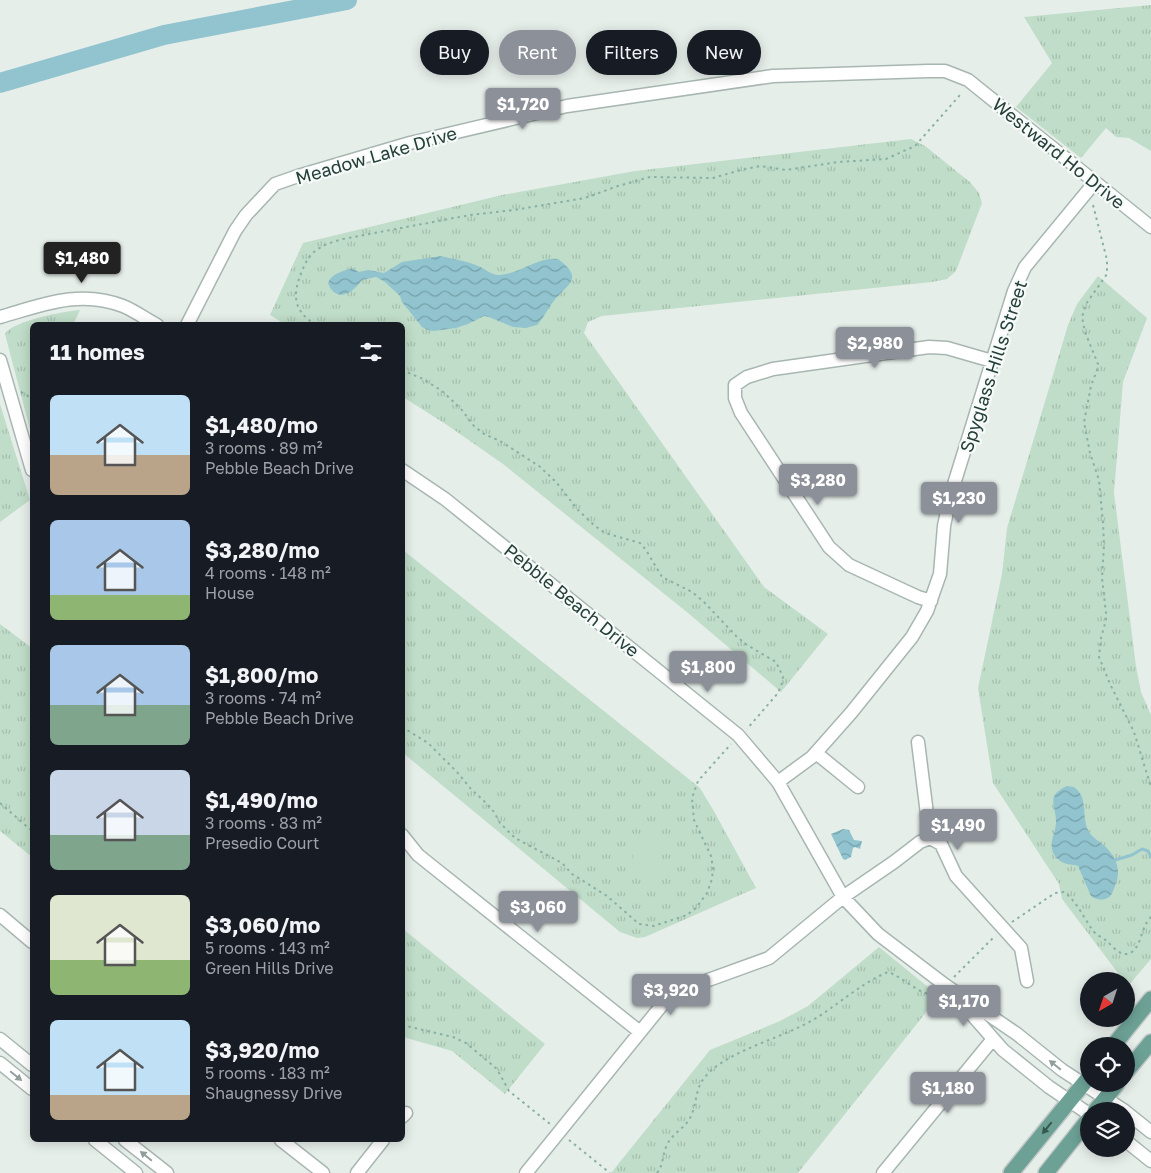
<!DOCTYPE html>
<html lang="en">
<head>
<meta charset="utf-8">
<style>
  :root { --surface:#171b24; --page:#242831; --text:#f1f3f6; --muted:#9ea1a6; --accent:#8c9099 }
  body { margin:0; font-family:"Golos Text",sans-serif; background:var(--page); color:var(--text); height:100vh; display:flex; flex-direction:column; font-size:19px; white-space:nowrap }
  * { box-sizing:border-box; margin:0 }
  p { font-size:16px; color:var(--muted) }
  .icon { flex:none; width:28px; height:28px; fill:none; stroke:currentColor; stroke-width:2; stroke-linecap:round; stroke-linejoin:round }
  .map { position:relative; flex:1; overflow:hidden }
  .sheet { position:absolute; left:30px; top:322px; width:375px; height:820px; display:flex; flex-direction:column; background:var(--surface); border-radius:8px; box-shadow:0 2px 12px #0003 }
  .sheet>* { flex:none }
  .guide { position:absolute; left:420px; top:30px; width:475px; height:45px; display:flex; gap:10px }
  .needle { width:32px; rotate:219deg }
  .buttons { position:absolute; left:1080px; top:972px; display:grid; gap:10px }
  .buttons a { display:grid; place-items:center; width:55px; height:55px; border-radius:50%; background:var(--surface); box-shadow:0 2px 12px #0003; font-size:25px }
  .price { position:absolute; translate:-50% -42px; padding:0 11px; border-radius:5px; background:var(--accent); color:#fff; font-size:16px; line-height:32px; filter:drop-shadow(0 1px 2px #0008) }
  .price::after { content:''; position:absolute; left:50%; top:30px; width:15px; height:11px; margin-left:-8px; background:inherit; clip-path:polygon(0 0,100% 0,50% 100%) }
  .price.current { background:#222; color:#fff }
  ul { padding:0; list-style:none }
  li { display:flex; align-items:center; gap:15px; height:125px; padding:0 20px }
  li span { display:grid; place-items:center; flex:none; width:140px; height:100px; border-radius:8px; color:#555 }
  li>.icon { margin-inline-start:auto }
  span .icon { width:60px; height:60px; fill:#fffc; stroke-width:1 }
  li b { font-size:21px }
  h2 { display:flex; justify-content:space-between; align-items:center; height:60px; padding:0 20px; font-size:21px }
  .pill { padding:0 18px; border-radius:22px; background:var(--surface); box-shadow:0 2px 12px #0003; font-size:18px; line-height:45px }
  .pill.current { background:var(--accent); color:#fff }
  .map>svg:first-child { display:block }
  .grass { fill:url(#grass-tufts) }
  .pitch { fill:#c0ddc9 }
  .water { fill:url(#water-waves) }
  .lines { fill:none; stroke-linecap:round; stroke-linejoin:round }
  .stream { stroke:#91c4cf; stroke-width:3 }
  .river { stroke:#91c4cf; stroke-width:20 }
  .minor-casing { stroke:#a8b6b1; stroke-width:15 }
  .major-casing { stroke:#c2c9c8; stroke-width:18 }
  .path { stroke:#88b0a4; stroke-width:2; stroke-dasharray:2.5 4; stroke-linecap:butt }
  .minor { stroke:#fff; stroke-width:12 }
  .major { stroke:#6da195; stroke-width:15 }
  .oneway { fill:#929f9c }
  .oneway2 { fill:#375850 }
  .labels { text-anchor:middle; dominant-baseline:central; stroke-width:4.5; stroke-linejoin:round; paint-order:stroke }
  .street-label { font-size:18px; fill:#253f39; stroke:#f6faf8 }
</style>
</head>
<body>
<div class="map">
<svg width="1151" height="1173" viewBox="0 0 1151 1173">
  <defs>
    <pattern id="grass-tufts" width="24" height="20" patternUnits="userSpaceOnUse" patternTransform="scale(1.25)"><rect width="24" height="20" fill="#c0ddc9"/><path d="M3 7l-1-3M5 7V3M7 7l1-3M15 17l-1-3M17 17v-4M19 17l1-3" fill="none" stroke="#a5bfad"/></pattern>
    <pattern id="water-waves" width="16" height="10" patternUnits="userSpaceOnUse" patternTransform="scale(1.25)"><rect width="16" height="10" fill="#91c4cf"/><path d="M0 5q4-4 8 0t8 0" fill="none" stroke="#76a1a9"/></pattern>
  </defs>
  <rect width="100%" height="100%" fill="#e6eeea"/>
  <path class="grass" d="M1151,5v146l-22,-13 -13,-1 -10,-9 -25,30 -65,-51 36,-44 -28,-46z
    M911,139l14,7 45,36 9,11 3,10 -26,68 -9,8 -15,3 -330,34 -14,6 -4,11 180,254 64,47 -47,58 -93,-79 -185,-149 -56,-39 -44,-28 -1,-72h-116l-16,-10 33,-72 199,-48 133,-24z
    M1098,276l49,42 -24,64 -9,111 22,173 5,26 10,23v244l-23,27 -2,-5h-2l-62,-82 -3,-15 -66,-101 -15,-95 24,-114 5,-46 61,-203 9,-21z
    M80,310l-7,15h-41v112l-27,-103c7,-13 60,-23 75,-24z
    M0,404l30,96 -30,22z
    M403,550l297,238 15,25 41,75 -111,49 -8,1 -17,-6 -217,-179z
    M0,624l32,24v209l-32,-26z
    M403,929l142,115 -40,50 -53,-43 -49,-14z
    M879,947l60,49 -141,177h-187l99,-123 70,-29 28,-15z"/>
  <path class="pitch" d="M651,833c13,7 13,32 7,43l-8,3c-17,-5 -30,-45 1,-46z"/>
  <path class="water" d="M441,256c12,3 26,5 37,10 8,3 13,9 21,9 21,-1 39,-19 59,-16 28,21 8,25 -5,43 -6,8 -10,17 -16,23l-11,3 -13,-1 -24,-10 -5,-1 -16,8 -12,4 -22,3 -6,-1 -6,-3 -20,-25 -2,-6 -15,-14 -9,-5 -14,3c-9,13 -26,24 -34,3 3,-9 15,-12 24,-15l7,4 9,-2 16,3 18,-11z
    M1067,786l7,1c15,11 7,28 14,43 3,6 8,9 13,13 13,10 21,25 15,40 -2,5 -3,11 -7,14 -6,4 -13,3 -18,-1l-13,-30c-6,-2 -14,-1 -19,-6 -14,-12 -4,-23 -3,-37 1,-15 -12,-27 11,-37z
    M843,829l6,1 5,10 8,1 -2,8 -5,-2 -2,1 -2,9 -6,3 -2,-1 -12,-25z"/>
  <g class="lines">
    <path class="stream" d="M1115,860l17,-5 10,-6 6,2 3,6"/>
    <path class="river" d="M0,83l164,-48 183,-35"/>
    <defs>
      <path id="minor" d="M0,317c42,-12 80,-28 123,-11 12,5 23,13 34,19
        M187,325l48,-94 11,-16 29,-31 23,-8 112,-33 157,-37 206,-30 155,-5h17l23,9 183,147
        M0,360l32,110
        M402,470l43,29 293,236 40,47 65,115 35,37 67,51 72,49 45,36 63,41
        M931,601l-13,-4 -69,-32 -20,-18 -88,-134 -6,-15v-13l12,-8 26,-8 156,-22 18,1 45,13
        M918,742l12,96
        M816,753l42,34
        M778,782l34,-25 39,-44 61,-76 15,-26 13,-37 4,-48 6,-29 64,-206 11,-24 70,-85
        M402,835l16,20 222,177
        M0,915l32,27
        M959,1000l44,50 46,37 40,27
        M0,1039l32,26
        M0,1063l32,26
        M1126,1112l25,20
        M402,1117l4,-4
        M95,1140l41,33
        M125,1140l42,33
        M281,1140l42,33
        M1126,1141l25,20
        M357,1173l26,-33
        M526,1173l136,-168 12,-10 15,-8 80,-29 74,-61 51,-35 26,-20 10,-4 11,6 15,32 65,72 6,33
        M883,1173l110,-134"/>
      <path id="major" d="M1113,1046l38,-47
        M1126,1072l25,-30
        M1095,1111l22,-27
        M1011,1173l78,-96
        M1046,1173l43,-54"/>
    </defs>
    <use href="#minor" class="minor-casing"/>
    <use href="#major" class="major-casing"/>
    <path class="path" d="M1093,205l14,55v14l-21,30 -4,13 3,15 13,32 -1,6 -6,16 -7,36 6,31 9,27 4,43 1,22 -2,33 4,35v7l-5,18 -2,19 11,27 24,48 17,55
      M316,325c-23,-14 -24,-30 -14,-54 3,-7 6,-14 12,-19 8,-7 18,-10 29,-13l127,-24 44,-5 71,-12 33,-12 32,-9 63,1 28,-8 19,-4 26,4 52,-8 48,-3 29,-13 45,-51
      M402,370l21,9 19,12 19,18 13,17 10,8 16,7 39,25 17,16 22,28 17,16 10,7 35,10 6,7 16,27 30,15 11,9 34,36 10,8 29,17 7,15 -1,6 -4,10 -31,36
      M21,392l6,3 5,7
      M402,727l26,16 29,29 14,17 14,13 9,10 6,11 15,15 47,25 10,11 35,22 32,28 15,2 33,-11 9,-7 11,-15 5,-14 1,-11 -2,-12 -17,-36 -2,-22 6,-17 33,-37
      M0,803l32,28
      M1012,922l43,-29 9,-1c13,9 20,27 30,40 4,4 9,6 13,9 6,6 16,19 26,10 9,-8 8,-24 18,-34
      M954,977l41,-41
      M402,1025l51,12 13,6 31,26 12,22 41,33
      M569,1140l41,33
      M657,1173c7,-9 5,-18 10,-28 5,-12 19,-17 24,-29 6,-13 4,-27 14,-39 8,-10 19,-16 30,-22 27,-14 57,-22 83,-38 23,-15 44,-34 70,-45 15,5 35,26 48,22"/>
    <use href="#minor" class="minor"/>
    <use href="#major" class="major"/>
  </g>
  <defs><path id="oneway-solid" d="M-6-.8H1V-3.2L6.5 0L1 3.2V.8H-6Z" transform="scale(1.25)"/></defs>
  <g class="oneway">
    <use href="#oneway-solid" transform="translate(1055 1065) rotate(-141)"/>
    <use href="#oneway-solid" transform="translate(16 1076) rotate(39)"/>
    <use href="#oneway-solid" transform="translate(146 1156) rotate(-141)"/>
  </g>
  <use class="oneway2" href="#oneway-solid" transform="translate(1047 1128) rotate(129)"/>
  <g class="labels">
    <g class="street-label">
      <text transform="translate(1059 153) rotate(39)">Westward Ho Drive</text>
      <text transform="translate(376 155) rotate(-16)">Meadow Lake Drive</text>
      <text transform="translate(993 366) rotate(-72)">Spyglass Hills Street</text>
      <text transform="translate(572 600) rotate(39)">Pebble Beach Drive</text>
    </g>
  </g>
</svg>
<div class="buttons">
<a><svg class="needle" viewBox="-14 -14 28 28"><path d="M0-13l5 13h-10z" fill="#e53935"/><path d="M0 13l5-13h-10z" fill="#9ea1a6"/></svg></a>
<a><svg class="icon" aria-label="locate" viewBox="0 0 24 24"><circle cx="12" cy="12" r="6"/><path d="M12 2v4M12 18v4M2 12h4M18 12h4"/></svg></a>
<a><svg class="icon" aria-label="layers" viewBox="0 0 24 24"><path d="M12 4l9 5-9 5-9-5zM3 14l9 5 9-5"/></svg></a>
</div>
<b class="price" style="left:523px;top:130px">$1,720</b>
<b class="price current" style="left:82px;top:284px">$1,480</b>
<b class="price" style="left:875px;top:369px">$2,980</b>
<b class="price" style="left:818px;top:506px">$3,280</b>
<b class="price" style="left:959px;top:524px">$1,230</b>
<b class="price" style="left:708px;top:693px">$1,800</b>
<b class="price" style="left:958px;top:851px">$1,490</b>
<b class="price" style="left:538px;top:933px">$3,060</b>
<b class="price" style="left:671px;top:1016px">$3,920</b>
<b class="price" style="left:964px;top:1027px">$1,170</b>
<b class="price" style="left:948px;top:1114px">$1,180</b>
<div class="guide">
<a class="pill">Buy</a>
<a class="pill current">Rent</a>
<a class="pill">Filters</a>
<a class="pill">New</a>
</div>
<section class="sheet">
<h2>11 homes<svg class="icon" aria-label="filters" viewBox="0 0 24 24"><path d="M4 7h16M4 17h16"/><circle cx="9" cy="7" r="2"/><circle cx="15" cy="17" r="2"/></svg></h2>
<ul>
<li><span style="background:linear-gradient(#bfe0f5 60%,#b9a48a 0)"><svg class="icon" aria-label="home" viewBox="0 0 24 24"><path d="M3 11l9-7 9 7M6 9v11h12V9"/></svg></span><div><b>$1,480/mo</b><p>3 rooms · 89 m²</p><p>Pebble Beach Drive</p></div></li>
<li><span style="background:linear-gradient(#a9c7e8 75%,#8fb573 0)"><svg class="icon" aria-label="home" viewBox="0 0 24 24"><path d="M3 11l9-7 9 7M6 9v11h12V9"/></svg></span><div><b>$3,280/mo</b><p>4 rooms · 148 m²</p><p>House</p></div></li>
<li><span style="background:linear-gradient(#a9c7e8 60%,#7fa58c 0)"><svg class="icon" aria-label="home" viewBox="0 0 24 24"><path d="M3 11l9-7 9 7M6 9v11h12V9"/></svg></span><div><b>$1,800/mo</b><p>3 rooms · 74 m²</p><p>Pebble Beach Drive</p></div></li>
<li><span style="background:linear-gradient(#c9d6e8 65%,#7fa58c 0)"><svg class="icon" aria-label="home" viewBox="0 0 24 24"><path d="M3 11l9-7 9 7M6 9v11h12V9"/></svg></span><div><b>$1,490/mo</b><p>3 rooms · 83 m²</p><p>Presedio Court</p></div></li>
<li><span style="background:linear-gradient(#dfe7d0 65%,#8fb573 0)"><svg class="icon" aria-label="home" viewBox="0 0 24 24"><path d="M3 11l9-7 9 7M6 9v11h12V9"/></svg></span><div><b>$3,060/mo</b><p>5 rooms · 143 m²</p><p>Green Hills Drive</p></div></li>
<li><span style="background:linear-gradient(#bfe0f5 75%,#b9a48a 0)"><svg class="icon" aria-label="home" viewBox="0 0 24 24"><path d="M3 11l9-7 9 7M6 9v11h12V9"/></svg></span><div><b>$3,920/mo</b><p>5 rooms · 183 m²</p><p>Shaugnessy Drive</p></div></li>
</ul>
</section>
</div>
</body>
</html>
